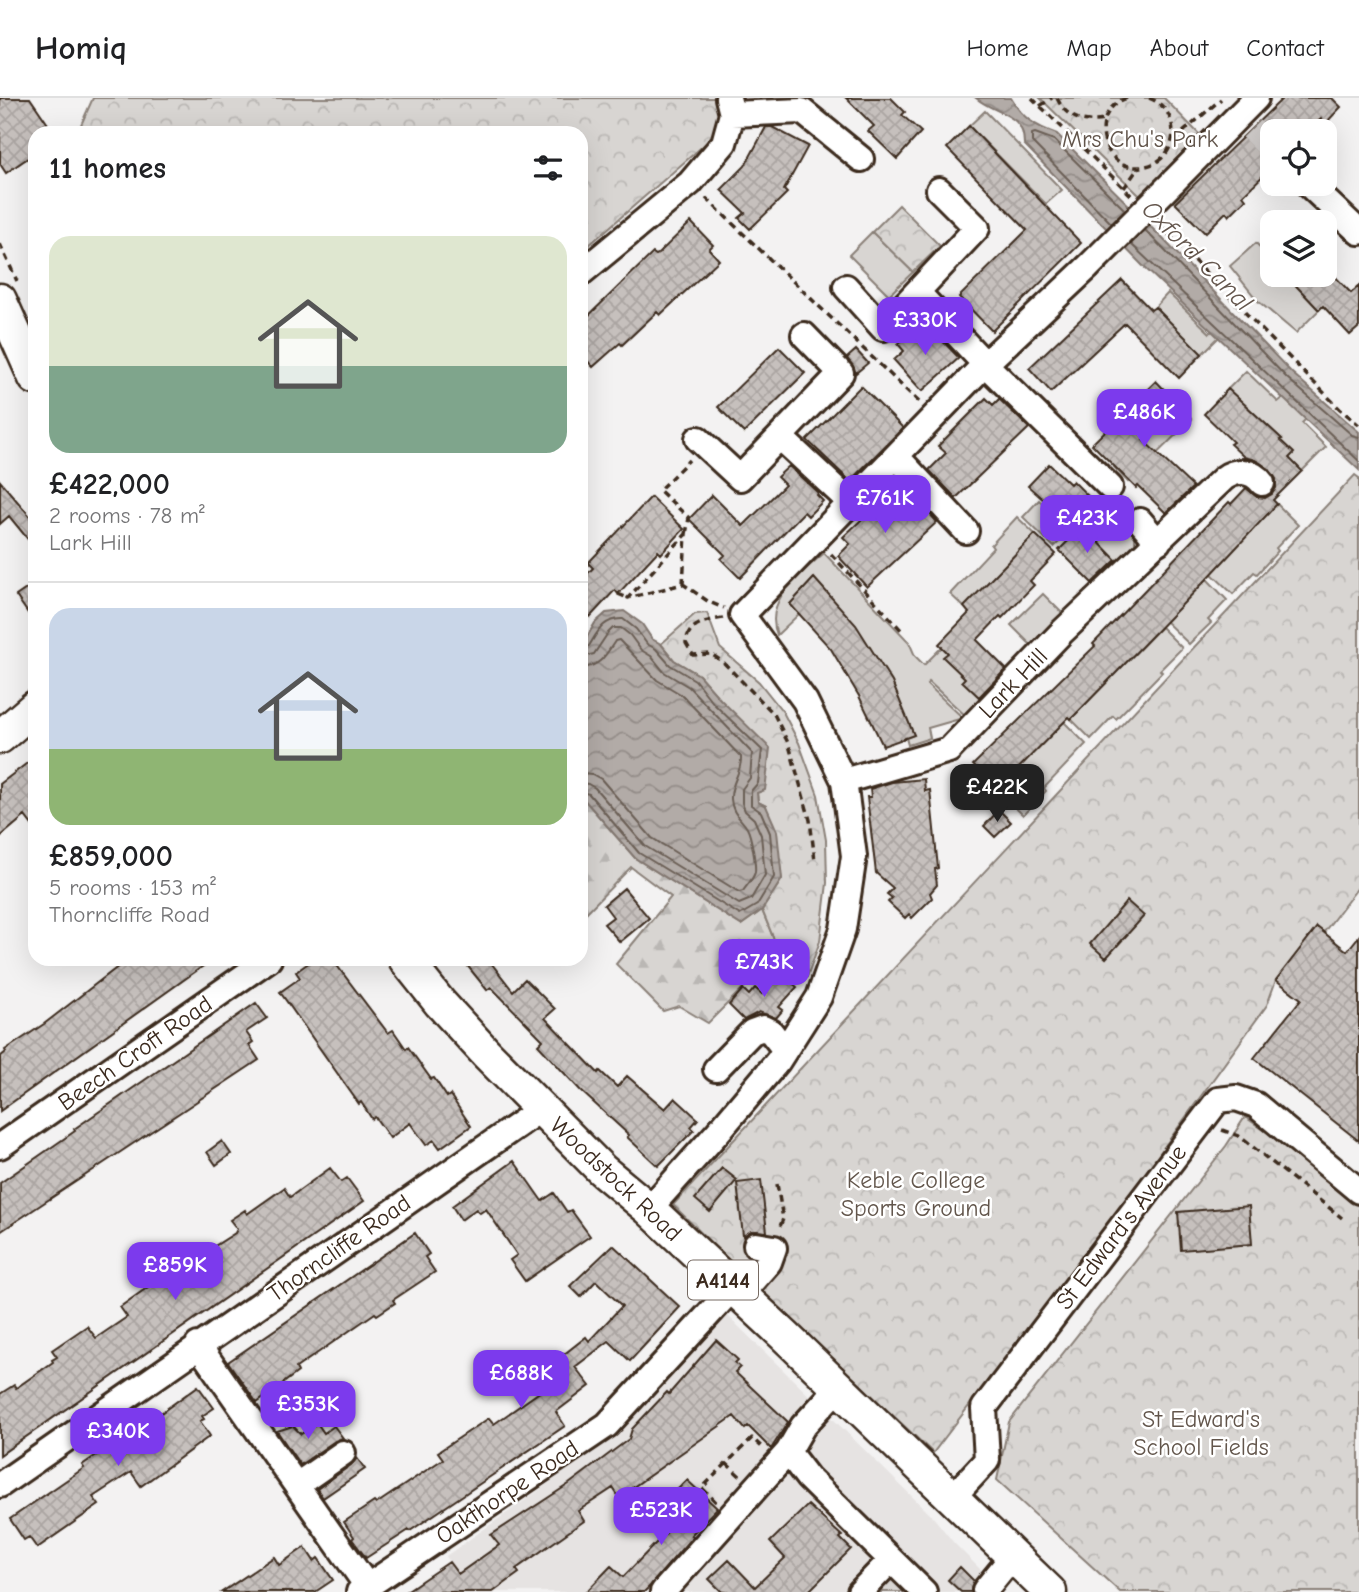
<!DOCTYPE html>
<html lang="en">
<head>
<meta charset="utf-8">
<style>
  :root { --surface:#fff; --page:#f6f6f6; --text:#202124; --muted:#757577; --line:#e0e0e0; --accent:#7c3aed }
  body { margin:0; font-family:"Comic Neue",sans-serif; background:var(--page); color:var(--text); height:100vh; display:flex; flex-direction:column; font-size:26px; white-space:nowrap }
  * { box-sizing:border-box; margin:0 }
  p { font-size:23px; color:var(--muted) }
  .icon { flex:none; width:38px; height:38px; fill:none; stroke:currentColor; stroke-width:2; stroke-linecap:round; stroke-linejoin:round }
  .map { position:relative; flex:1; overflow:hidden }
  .panel { position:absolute; left:28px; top:28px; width:560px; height:840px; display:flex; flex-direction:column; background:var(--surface); border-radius:21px; box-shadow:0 7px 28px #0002 }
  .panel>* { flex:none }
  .buttons { position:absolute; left:1260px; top:21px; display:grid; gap:14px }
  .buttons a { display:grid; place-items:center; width:77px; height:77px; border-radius:14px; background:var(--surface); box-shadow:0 7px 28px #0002; font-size:35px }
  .price { position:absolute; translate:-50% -60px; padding:0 16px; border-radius:14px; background:var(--accent); color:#fff; font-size:23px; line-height:46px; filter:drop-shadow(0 2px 4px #0008) }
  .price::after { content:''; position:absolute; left:50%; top:42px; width:21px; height:16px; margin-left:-10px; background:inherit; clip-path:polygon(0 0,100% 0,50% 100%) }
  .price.on { background:#222; color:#fff }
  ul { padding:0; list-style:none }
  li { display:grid; align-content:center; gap:14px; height:371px; padding:0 21px }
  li+li { border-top:2px solid var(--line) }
  li span { display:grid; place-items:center; height:217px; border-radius:21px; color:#555 }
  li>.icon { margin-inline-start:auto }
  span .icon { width:126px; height:126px; fill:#fffc; stroke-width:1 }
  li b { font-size:30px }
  h2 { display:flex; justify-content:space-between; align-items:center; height:84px; padding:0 21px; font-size:30px }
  header { display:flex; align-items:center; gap:42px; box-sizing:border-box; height:98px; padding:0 35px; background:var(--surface); border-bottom:2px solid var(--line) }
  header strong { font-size:33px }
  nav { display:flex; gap:38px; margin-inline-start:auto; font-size:24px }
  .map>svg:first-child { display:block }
  .built { fill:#e6e3e2 }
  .green { fill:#d8d5d2; stroke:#8a8078; stroke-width:2 }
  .forest { fill:url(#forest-firs); stroke:#8a8078; stroke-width:2 }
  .park { fill:url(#park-crowns); stroke:#8a8078; stroke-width:2 }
  .water { fill:url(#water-waves); stroke:#827770; stroke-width:2 }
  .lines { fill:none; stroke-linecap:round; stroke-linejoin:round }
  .shore { stroke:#6b5e55; stroke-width:2 }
  .building { fill:url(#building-cross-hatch); stroke:#3b2a1e; stroke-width:2 }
  .minor-tunnel { stroke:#cecac8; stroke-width:24; stroke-dasharray:24 12; stroke-linecap:butt }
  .minor-casing { stroke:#3b2a1e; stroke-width:30 }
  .major-casing { stroke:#3b2a1e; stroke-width:37 }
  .path { stroke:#3b2a1e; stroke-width:3.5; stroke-dasharray:7 5; stroke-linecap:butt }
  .minor { stroke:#fff; stroke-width:24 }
  .major { stroke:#fff; stroke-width:32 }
  .minor-bridge-casing { stroke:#3b2a1e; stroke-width:30; stroke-linecap:butt }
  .minor-bridge { stroke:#fff; stroke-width:24 }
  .labels { text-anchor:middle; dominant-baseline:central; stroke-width:5; stroke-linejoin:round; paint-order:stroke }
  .shield { fill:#fff; stroke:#766a62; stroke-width:2 }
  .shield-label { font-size:23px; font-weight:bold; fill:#3b2a1e }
  .park-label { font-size:24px; fill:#62554b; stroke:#fff }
  .street-label { font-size:24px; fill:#3b2a1e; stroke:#fff }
  .water-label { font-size:26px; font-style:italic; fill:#65574e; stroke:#fff }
</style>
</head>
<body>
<header>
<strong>Homiq</strong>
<nav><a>Home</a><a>Map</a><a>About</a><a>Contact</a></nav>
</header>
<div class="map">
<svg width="1359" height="1494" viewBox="0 0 1359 1494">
  <defs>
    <pattern id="forest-firs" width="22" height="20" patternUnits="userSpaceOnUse" patternTransform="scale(1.75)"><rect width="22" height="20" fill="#d8d5d2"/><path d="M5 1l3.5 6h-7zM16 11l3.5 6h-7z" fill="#bab7b4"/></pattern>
    <pattern id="park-crowns" width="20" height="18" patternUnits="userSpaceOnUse" patternTransform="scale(1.75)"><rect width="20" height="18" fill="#d8d5d2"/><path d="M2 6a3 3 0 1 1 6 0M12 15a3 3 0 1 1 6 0" fill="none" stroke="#bab7b4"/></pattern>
    <pattern id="water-waves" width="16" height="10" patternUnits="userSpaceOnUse" patternTransform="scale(1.75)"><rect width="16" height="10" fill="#b2aba7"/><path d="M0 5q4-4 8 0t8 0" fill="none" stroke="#928b87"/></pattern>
    <pattern id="building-cross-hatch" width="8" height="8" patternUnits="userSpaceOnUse" patternTransform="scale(1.75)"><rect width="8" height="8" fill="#c6c0bd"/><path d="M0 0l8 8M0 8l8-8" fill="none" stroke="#aba5a2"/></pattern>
  </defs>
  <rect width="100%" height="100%" fill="#f3f2f2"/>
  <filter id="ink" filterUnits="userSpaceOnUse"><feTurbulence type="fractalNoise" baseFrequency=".0143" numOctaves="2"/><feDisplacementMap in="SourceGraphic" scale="14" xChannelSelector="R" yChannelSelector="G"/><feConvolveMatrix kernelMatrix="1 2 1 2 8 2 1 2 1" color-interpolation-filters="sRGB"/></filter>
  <g filter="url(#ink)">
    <path class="built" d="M723,1218h5l205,201 21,26 49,49h-535l-22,-36 168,-119z"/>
    <path class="green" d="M985,13l77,79 -16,14 -77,-78z
      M872,134l41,40 -24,23 -40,-40z
      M1256,145l16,17v15h14l33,35 -23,23 -38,-32 -28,-35z
      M1168,195l42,40 3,-3 7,6 -18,18 -47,-47z
      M1246,273l32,31 6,-5 22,22 -4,4 24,24 -24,24 -13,-13 4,-5 -13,-13 2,-1 -54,-50z
      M1178,306l14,15 -64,63 -14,-15z
      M1039,402l10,9 4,-3 21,21 -20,20 -31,-30z
      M1105,406l30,28v11l-17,19 -35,-36z
      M1277,406l21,21 -22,23 2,3 -21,23 -3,-2 -21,22 -22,-21z
      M1017,419l18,17 -71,73 -14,-13 43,-46 -2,-3z
      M824,455l85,89 6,14 9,9 18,-18 6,6 -4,4 21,21 -2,3 18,18 -14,18 -38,-35 -2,2 36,34 -35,10 2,10 -22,7 -2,-7 8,-3 -100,-157 -24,26 9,10 -22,21c-14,-36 24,-61 47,-82z
      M1207,481l20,21 -19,20 3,3 -22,21 -24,-23z
      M1043,496l20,20 -32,31 -20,-20z
      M1161,529l21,21 -22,22 2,2 -46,47 -3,-3 -22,23 -20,-20z
      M1064,624l22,22 -42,44 2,3 -23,24 -26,-25z
      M890,1473l22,21h-42z"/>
    <path class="forest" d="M581,698l54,62 106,67 21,-15 17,42 -71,71 -29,-17 -16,5 -47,-47 55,-67 -40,-30 -50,51z"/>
    <path class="park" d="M93,0h622l5,17 -8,23 -131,114v-119h-510l9,-6z
      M1040,0h124l36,37 -60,61z
      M899,107l41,41 -27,26 -41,-40z
      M1355,377l4,3v408l-35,46 -7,-4 -41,52 -9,25 -150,207 -184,241 -182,-171 -78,-77z
      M707,515l13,35 39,34 24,30 16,31 19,52 8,45 1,43 -7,58 -13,36 -28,-25 -17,-42 20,-31 -16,-73 -8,-4 -1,-9 -37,-94 -21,-24 -25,-15 -13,-16 34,-30z
      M1245,1019l114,78v397h-239l-123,-112 12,-58 217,-276z"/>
    <path class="water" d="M976,0h35c12,21 24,28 46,36l106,105 129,134 67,59v38l-215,-203 -120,-123c0,-32 -28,-29 -48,-46z
      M624,513l18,13 10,15 9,5 13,16 25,15 21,24 50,49 -5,42 -8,3 1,9 8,4 11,25 5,48 -20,31 -21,15 -106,-67 -54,-62v-149l14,-24 11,-10z"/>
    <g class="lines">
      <path class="shore" d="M1112,126l-80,-82v-8l3,-1 19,7 71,70
        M1145,132l142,148 65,57 7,2
        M1131,146l228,217
        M581,550l8,-2c9,-15 15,-28 34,-27l13,10 11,15 9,5 14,16 25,15 19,24 48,46 -4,33 -7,8v14l10,7 9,21 4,44 -17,28 -17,10 -101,-62 -50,-59 -8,-2
        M581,559l13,-3 14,-21 5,-5h8l9,7 11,15 10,6 13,16 25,15 63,66 -2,25 -8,11v14l3,8 9,8 7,16 4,40 -14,24 -12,5 -94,-58 -50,-58 -7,-4 -7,-1
        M581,570c19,-1 25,-13 34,-27l4,-1 38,40 25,15 59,62c1,16 -11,26 -10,42 1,15 9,18 16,29 4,7 9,35 8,44 -1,6 -8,13 -12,19l-4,1 -87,-54 -51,-59 -9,-5 -11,-1"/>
    </g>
    <path class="building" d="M0,0h30l24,35h-19v20l-29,20 -6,-9z
      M846,0h45l14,14 -3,3 19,17 -24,27 -29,-28 6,-5z
      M1283,0h49l9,9 -16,17 -4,-5 -13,12h-36v36l-29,28 3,4 -17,17 -3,-4 -21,21 -30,-30z
      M969,28l112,117 -89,88 -33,-34 68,-67 -80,-82z
      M766,29h6l36,19 -24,44 3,3 -37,36 -11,-11 6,-5 -24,-23 24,-24z
      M691,124l22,23 -4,4 10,11 -59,55 -3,-3 -35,33 -2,-2 -27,24 -12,-13v-31l72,-70 3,2 2,-1z
      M1325,168l26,27 8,-7v41l-9,8 -27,-29 -4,4 -33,-35h39z
      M1122,182l29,30 4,-3 47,47 -23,24 -54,-55 -74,69 -22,-24z
      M917,229l6,7 7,-6 29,30 -37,33 -28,-31 10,-9 -6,-7z
      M779,249l26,26 -61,60 -26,-26z
      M856,252l12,13 -12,10 -9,-15z
      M1156,283l22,23 -35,36 50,47 -27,26 -28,-27 -2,2 -44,-44z
      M861,288l42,42 -53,53 -43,-41z
      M1228,291l54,50 -2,1 14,13 -5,5 13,13 -29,29 4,4 -70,75 -93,96 -43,44 -2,-2 -72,73 -24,-25 122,-119 -2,-2 136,-142 2,2 15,-16 11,9 8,1 7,-4 4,-6v-9l-7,-10 -14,-9 -11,-3 -14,-13 3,-2 -29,-28z
      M986,300l7,7 6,-6 30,29 -73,70 -27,-28 17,-17 -8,-7z
      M1049,366l21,20 3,-3 24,24 -23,22 -46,-41z
      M789,368l29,27 -1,2 6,6 -15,15 -4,-4 -64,66 -19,-19 4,-4 -36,-36 23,-24 31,31 42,-41 -8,-8z
      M0,383l35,41v26l-26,-32 -9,8z
      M907,391l30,33 -70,65 -29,-31 12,-12 -7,-7 50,-47 6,6z
      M651,399l33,32 -23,25 -3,-3 -40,43 -3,-4 -25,27 -9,-9v-28l12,-12 -5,-5z
      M1083,428l33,34 -24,23 -33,-33z
      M1035,436l21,20 -26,27 4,4 -32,33 -2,-2 -23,24 29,29 -27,28 -17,-16 3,-3 -22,-21 5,-4 -9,-9 30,-31 -5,-6z
      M814,480l42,47 36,57 22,53 -31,11 -24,-50 -28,-47 -41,-45z
      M35,485v40l-19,-27z
      M35,659v72l-10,-13 -25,21v-53z
      M924,681l1,12 5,-1 8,78 -3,1 2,16 -7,8 2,5 -20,20 -3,-4 -4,4 -17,-16 4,-4 -5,-4 6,-6 -17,-15 -9,-76h4l-1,-8 22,-7z
      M999,712l12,12 -16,15 -11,-11z
      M624,790l25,30 -29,24 -16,-18 9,-7 -9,-12z
      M1127,803l17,15 -38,42 -16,-14z
      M1317,829l30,24 12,-15v205l-105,-83 47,-59 -25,-19z
      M128,861h85l-213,152v-54l6,-5 -1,-2 39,-26z
      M314,861h18l56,74 5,-3 13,19 2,-2 23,32 3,-1 13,19 3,-2 21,31 -31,22 -6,-8 -8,5 -16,-22 -20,15 -15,-21 -3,2 -11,-17 -2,2 -79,-112 20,-14 -4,-6z
      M462,861h26l25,32 12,-12 30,30 -10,9 53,55 2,-2 17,16 10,-11 38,33 10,-11 23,21 -7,8 3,3 -36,36 -31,-29 2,-2 -48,-44 -43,-46 5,-5 -52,-53 -4,3z
      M781,875l16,14 -18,20 4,3 -7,8 -17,-6 -15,8 -15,-15 14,-16 6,6 6,-7 7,6z
      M256,905l11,15 -21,14 7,10 -4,3 10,15 -259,172v-49l75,-52 -1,-2z
      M222,1043l9,13 -15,11 -9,-13z
      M514,1063l28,40 12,-8 13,19 4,-2 19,26 -65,45 -15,-21 7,-5 -31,-46 -6,4 -4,-4 -15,11 -9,-14z
      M330,1070l11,14 6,-4 17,23 -364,254v-61l14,-9 2,3 37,-26 -1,-2 5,-3 -5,-7 35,-24 9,12 31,-21 -7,-10 80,-57 2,4 33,-21 2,-4 -7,-9 15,-10 2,4 37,-26 6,9z
      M722,1070l15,12 -27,32 -15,-13z
      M761,1082l6,52 -16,-1 -8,5 -6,-53z
      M1249,1108l3,38 -71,6 -3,-38z
      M415,1135l14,21 -4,3 10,15 -42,28 2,3 -18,12 -2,-2 -79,55 2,4 -41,31 -29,-41z
      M613,1147l67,62 -50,54 -21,-20 -34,26 15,19 -34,26 9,14 -155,105 -1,-1 -43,28 -14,-19 2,-2 -10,-15 30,-20 2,2 67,-45 -5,-7 51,-34 5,6 54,-38 -9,-12 47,-37 3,4 33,-35 -26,-25 -15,16 -11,-11z
      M716,1242l22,20 -3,3 5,4 -5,5 53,50 -17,27 -23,-23 -3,3 -11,-13 -115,81 -6,-9 -35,23 6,10 -68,48 3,4 -26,19h-88l44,-30 9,12 41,-29 -8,-10 78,-51 60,-45 3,-10 35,-37 2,2z
      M198,1288l16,22 -12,8 2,3 -4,2 10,15 -69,50 -10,-14 -38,25 6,8 -62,43 -8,-11 -5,3 -14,-21 74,-51 -2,-3 22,-15 2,3z
      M317,1325l7,10 10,-7 9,12 -8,3 -35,24 -23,-34 16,-5 8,8z
      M357,1360l8,11 -42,29 -6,-9 34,-24z
      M687,1382l30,28 -26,27 2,1 -43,50 -6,6h-58l25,-26 12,11 66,-68 -16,-15z
      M808,1407l34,31 -2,2 11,11 -43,43h-86l-13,-13 20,-19 26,27 30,-29 -15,-16z
      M305,1449l9,14 4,-3 15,22 -18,12h-93l52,-35 5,8z
      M960,1469l14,14 -3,11h-10l-13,-12z"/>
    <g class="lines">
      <path class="minor-tunnel" d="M1251,31l21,21"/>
      <defs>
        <path id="minor" d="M732,16l70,-3 59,48
          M1173,84l83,-84
          M1308,86l51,48
          M581,175l109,-90 34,-40 8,-29 -4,-16
          M846,189l37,41 94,-100 -38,-38
          M917,194l68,72 125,123
          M780,339l71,66
          M698,341l42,39 101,-105 -37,-38
          M896,358l70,75
          M1140,423l18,21
          M844,683l105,-31 113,-118 162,-154c13,-9 28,-8 38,5
          M716,971l36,-37 11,-4 8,4 14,18
          M0,1048l269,-187
          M649,1111l69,-77 60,-71 41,-64 24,-68 11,-73 -10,-75 -39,-80 -63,-86 243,-251 102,-96
          M747,1189l22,-25 5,-14 -18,-3
          M198,1247l169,241
          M837,1291l-34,37 -15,26 20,26 116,114
          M0,1387l541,-376
          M297,1387l46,-32
          M951,1401l36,-39 -3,-52 234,-308 18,-2 20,7 103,86
          M985,1492l27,-33
          M359,1494l248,-167 125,-136
          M663,1494l125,-140
          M860,1494l31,-32"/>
        <path id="major" d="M0,202l35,78
          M0,639l35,-30
          M405,861l35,44 46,50 116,117 47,39 137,128 264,255"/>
      </defs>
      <use href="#minor" class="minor-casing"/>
      <use href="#major" class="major-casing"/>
      <path class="path" d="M1032,0l99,97
        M1057,0c9,20 26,26 47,22
        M1127,0c-39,12 -27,72 13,69 40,-3 44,-56 9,-69
        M1040,8l12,-8
        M1174,42l47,-41
        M1124,90l15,-21
        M706,100l214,205
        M1160,128l180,183 19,16
        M0,146l17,37
        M686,436l3,-16 -30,-28 30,-30
        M831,456l73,79
        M683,486l3,-50 -58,64 55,-14 26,18 15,6
        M618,496l10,4
        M723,520c-17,3 -35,5 -37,25l7,12 18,-1 12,8 51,52 15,31 21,75 5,41
        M1222,1032l17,6 103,82
        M777,1086l6,35 -4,10
        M726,1365l14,13
        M716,1404l-14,-14 50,-50 12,11"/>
      <use href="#minor" class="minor"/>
      <use href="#major" class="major"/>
      <defs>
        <path id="minor-bridge" d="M1087,170l86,-86"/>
      </defs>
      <use href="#minor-bridge" class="minor-bridge-casing"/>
      <use href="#minor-bridge" class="minor-bridge"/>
    </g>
  </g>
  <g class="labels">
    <rect class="shield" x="688" y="1162.5" width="70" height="39" rx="5"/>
    <g class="shield-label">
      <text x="723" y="1182">A4144</text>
    </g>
    <g class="park-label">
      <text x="1140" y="41">Mrs Chu's Park</text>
      <text x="916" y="1082">Keble College<tspan x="916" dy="28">Sports Ground</tspan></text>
      <text x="1201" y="1321">St Edward's<tspan x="1201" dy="28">School Fields</tspan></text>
    </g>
    <g class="street-label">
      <text transform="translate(1013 585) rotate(-46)">Lark Hill</text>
      <text transform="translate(135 955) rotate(-35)">Beech Croft Road</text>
      <text transform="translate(616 1081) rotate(43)">Woodstock Road</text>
      <text transform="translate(1121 1129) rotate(-53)">St Edward's Avenue</text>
      <text transform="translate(339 1150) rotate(-35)">Thorncliffe Road</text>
      <text transform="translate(507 1394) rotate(-34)">Oakthorpe Road</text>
    </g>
    <g class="water-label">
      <text transform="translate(1197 158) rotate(45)">Oxford Canal</text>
    </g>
  </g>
</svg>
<div class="buttons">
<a><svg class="icon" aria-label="locate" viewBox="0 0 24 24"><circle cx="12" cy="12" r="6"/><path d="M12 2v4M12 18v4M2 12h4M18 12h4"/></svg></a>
<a><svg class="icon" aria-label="layers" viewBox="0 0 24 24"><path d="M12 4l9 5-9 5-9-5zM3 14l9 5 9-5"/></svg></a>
</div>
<b class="price" style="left:925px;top:259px">£330K</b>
<b class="price" style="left:1144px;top:351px">£486K</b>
<b class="price" style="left:885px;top:437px">£761K</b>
<b class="price" style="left:1087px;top:457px">£423K</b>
<b class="price on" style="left:997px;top:726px">£422K</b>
<b class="price" style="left:764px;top:901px">£743K</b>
<b class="price" style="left:175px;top:1204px">£859K</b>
<b class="price" style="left:521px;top:1312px">£688K</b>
<b class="price" style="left:308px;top:1343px">£353K</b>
<b class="price" style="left:118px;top:1370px">£340K</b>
<b class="price" style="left:661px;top:1449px">£523K</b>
<section class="panel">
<h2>11 homes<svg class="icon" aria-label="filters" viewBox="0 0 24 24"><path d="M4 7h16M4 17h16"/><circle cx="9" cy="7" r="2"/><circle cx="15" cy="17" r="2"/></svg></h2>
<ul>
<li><span style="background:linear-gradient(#dfe7d0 60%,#7fa58c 0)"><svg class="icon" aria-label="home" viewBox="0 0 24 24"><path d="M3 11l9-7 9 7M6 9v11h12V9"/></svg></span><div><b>£422,000</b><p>2 rooms · 78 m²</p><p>Lark Hill</p></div></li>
<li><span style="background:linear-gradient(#c9d6e8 65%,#8fb573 0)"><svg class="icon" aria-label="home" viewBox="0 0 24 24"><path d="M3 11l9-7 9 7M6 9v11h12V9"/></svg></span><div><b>£859,000</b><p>5 rooms · 153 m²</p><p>Thorncliffe Road</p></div></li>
</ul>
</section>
</div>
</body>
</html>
